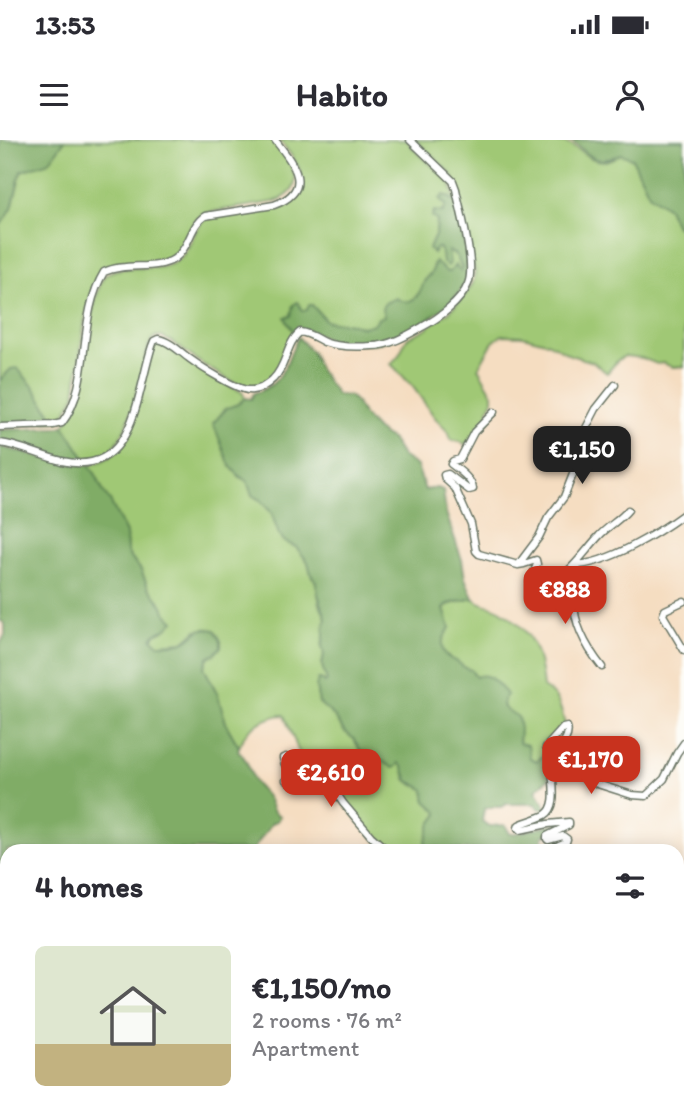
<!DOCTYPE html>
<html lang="en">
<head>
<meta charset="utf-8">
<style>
  :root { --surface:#fff; --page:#f7f7f7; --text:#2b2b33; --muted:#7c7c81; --accent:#c8321e }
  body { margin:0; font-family:Itim,sans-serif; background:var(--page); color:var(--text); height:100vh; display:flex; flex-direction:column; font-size:26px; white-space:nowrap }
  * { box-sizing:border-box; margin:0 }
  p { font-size:23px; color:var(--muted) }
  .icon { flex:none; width:38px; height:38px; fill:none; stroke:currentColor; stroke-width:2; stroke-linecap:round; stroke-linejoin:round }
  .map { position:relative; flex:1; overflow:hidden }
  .panel { position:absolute; left:0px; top:704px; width:684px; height:275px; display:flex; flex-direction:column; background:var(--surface); border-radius:21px 21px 0 0; box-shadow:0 4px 18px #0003 }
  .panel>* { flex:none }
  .price { position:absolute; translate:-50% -60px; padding:0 16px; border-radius:14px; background:var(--accent); color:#fff; font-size:23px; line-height:46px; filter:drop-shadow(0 2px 4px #0008) }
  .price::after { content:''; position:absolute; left:50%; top:42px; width:21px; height:16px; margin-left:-10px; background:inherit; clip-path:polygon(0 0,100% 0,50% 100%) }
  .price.current { background:#222; color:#fff }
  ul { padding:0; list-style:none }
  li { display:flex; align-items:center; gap:21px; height:175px; padding:0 35px }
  li span { display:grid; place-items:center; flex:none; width:196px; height:140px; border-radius:10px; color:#555 }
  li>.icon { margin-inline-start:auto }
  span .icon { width:84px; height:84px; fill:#fffc; stroke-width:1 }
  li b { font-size:30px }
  h2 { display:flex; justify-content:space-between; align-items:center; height:84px; padding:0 35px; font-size:30px }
  .status { display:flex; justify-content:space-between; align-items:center; height:49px; padding:0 35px; background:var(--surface); direction:ltr }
  .status svg { height:19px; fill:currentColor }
  header { display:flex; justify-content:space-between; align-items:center; height:91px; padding:0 35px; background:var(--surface); font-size:32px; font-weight:800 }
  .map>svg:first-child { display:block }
  .green { fill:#a0c874; stroke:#608254; stroke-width:2 }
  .forest { fill:#80ac66; stroke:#50744d; stroke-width:2 }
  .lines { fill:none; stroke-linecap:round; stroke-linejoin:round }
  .minor-casing { stroke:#6a7565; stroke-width:9 }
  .minor { stroke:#fff; stroke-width:6 }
</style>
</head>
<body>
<div class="status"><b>13:53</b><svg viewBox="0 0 49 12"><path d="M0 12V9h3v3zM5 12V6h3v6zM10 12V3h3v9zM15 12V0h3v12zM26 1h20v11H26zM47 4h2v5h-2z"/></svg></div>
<header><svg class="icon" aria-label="menu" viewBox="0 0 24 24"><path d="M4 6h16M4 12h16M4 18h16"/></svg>Habito<svg class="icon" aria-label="person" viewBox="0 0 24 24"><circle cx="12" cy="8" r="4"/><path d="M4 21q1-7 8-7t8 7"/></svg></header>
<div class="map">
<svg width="684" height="978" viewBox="0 0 684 978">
  <rect width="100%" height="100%" fill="#fdfcf7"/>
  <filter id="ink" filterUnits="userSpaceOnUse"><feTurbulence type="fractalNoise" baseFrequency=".0143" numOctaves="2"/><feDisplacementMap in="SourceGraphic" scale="14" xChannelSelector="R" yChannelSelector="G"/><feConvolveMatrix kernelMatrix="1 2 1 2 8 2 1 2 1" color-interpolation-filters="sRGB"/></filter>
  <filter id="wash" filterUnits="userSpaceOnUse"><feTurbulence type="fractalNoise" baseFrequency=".00686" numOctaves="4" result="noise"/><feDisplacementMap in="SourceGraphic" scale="28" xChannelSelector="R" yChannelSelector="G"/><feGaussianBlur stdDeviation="1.57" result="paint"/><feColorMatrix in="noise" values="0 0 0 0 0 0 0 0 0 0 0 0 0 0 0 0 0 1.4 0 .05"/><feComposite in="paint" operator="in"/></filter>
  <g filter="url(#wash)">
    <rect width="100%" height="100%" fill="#f5ddc1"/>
    <path class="green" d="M65,0h207c18,22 41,49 1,62l-69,11 -8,6 -11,26 -11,11 -18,7h-24l-13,2 -17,6 -7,12 -10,35 -10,78 -14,25 -5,1 -23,-36 -22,-17 -11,11v-154l12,-18 9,-37 28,-9z
      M279,0h128l5,7 38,35 6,20 -9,-6 -6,5 5,4v2l-9,14 -1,12 -7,16 11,-1 3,6v9l4,-12 9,4 6,13 -1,3 -2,-1 -12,2 -14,-8v6l-8,9 -2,9 -10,12 -3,3h-6l-20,11v3l-10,7 -8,3 -40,-6 -14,-16 -5,5 -6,1 -3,-9 -5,3 -2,11 -4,6 7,10c-8,14 -10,33 -22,44 -6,6 -15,12 -24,11 -12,-1 -48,-24 -58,-32 -10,-7 -20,-17 -33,-19l-5,3 -3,6c-9,29 -18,98 -47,111 -5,2 -11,3 -16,4l-22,-34c6,-9 13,-18 16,-28 2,-8 2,-18 3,-27 4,-23 6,-46 12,-69 2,-8 4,-17 9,-25 11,-14 46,-6 62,-11 28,-9 23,-35 40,-48 20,-3 60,-6 77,-14 10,-4 19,-15 18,-26 0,-13 -14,-28 -22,-38z
      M415,0h131l5,2c29,-2 31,19 53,19 6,0 12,-5 16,-7l12,4 17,36 19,14 8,18 8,3v138h-12l-9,-4 -6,1 -15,-6 -17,-2 -6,3 -12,14 -14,-11 -23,-7 -21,-12 -26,-7 -21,-1 -9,7 -15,26 15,26v6l-5,10v12l-24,23 -3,-3 -10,-2 -2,-7 -13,-14 -23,-32 -22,-23 8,-9 8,-17 17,-8 26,-19 16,-17 7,-11 2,-11 -19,-90 -7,-10z
      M158,202l3,1 40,27 41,22 3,6 -7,6 -14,6 -10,13v3l25,50 8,5 5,14 8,5 11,12 14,29 11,6 6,7 6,8 4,15 3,2 5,25 6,14 -2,12v7l-2,9 2,8 -2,12 6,15 -3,2 -2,-2 -7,6 3,15 15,14 10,15 10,8 6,11 20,9 13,9 3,-1 3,-5 4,5 3,12 7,6 6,1 5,4 2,11 11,10 1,3 -7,10 -6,20 38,6h-73l-15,-11 -6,-9 -61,-65 -10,-15 -14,-35c-10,0 -31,9 -37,17 -3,4 -5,10 -8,15l-12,-21 -10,-33 -13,-25 4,-11 -11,-27 -14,12 -24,2 -7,-5 3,-5 11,-5 -3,-23 -15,-19 -7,-17 -11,-13 -3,-6 -1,-18 -16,-32 -7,-10 -7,-16 -7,-10c36,-7 41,-34 49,-65 5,-18 10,-35 15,-53z
      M473,458c9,8 21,7 30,14 30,20 37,40 40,75 17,10 17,20 22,37l-6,4 -9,21 -13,12 -7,-3 -11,-14c2,-17 -1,-26 -15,-36l-1,-5 2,-6c-12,-8 -59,-39 -63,-48 -2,-7 4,-16 8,-21l-6,-19 4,-4z"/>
    <path class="forest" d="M0,0h65l-16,22 -28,9 -9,37 -12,18z
      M569,0h115v89l-8,-3 -8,-18 -19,-14 -17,-36 -11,-4c-29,14 -29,0 -52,-14z
      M444,55l3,1 9,6c3,20 14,56 11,75 -5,27 -64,60 -89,66 -13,2 -30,0 -44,-2 -13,-2 -27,-17 -40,-9l-7,-10 -2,-5 6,-1 2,-11 5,-3 4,9 5,-1 2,-5h3l14,16 27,3 10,3 11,-3 4,-6 6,-2 -2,-8 3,-5 11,-5c16,10 23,-2 28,-16 2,-4 6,-6 7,-9 2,-3 3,-7 4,-11l12,10h3l5,-7 6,6 1,-3 -6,-13 -8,-4 2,12 -2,3 -5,-3 -1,-9 -2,-6h-3l-4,5 -4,-4 7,-16 1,-12 -5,-4 2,-6 9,1 3,-7 -5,-4 -1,-2z
      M298,197l14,15 7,17 18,26 12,1 6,5 9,15 13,14 15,10 10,16 15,10 8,24 12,-2 6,2 3,23 16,47 3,18 8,20 -25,6 -4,5 6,19c-8,10 -13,23 1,31 1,1 4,1 5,2 7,4 6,7 15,9l5,7c13,-6 21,7 30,16l1,2 -2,2 -2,6 1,5 14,9 2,12 -1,14 9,2 2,13 7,3 13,-12 -1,29 -13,12 10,17 -1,3 -5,-1 -5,-5h-29l-5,3h-9l-8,2 -2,12c8,8 12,4 23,4l5,9h3l39,-9 4,2 -13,9v5l3,1 17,-4 -15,12h-85l-36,-4 -2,-2 6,-20 7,-10 -1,-3 -11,-10 -2,-11 -5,-4 -11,-5 -5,-14 -4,-4 -3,4 -3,1 -14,-9 -19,-9 -6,-11 -10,-8 -10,-15 -15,-13 -3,-16 2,-8h3l4,4 2,-2 -5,-15 2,-12 -2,-8 2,-9v-7l2,-12 -8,-24 -2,-12 -5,-8 -3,-12 -12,-15 -11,-5 -6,-7 -8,-23 -11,-12 -8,-5 -5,-14 -8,-5 -9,-10 -17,-43 14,-15 11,-4 7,-6 6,1 3,-6c29,-7 32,-31 44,-56z
      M17,228l16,18 23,36 -56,3v-45l11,-11z
      M64,286l22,34 -24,-2 -46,-15 -16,-1v-12l54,-2z
      M0,307l71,17 18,1 7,10 7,16 7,10 16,32 1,18 3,6 11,13 7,17 15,19 2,6 9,9 -8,8 -11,5 -3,5 7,5c7,0 17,1 24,-2 14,-6 11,-17 32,-12l6,11v6l-7,8 -6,2 -4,11 13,25 10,33 12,21 -1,4c10,8 11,19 16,30 4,7 10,11 14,17 4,8 3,14 12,18l-3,5 -5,2 -19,27h-246v261h103l2,3 -5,1 1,3h-108v-474l5,-9v-11l-5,-4z
      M153,971h92l-1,7h-64l-27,-3z"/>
  </g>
  <g filter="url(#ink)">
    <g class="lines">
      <defs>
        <path id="minor" d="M494,272l-20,20 -14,27 -7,2 -2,3c8,6 21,15 22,25l-4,1 -21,-16 -4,1 1,4 10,9 16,36 5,27 3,3 39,11 6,-1 12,-4 1,4 -7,19c27,13 53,-31 69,-47 9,-10 21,-16 29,-26
          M0,287l53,-2 9,-2c31,-40 14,-105 42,-151 22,-10 52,-1 70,-13 16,-11 16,-34 31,-43l69,-11c41,-15 20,-41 1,-65
          M0,303c22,3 41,13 62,18 73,17 74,-66 90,-115l2,-5 4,-2c12,2 22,13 32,20 11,8 47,31 59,31 9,1 18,-5 24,-11 14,-13 13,-36 27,-47 9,1 16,6 24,10 14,5 34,5 48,4 17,0 36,-11 50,-19 17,-9 39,-25 46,-43 8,-19 -8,-74 -12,-95l-3,-8 -43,-41
          M518,425l21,-28 9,-19 16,-21 13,-33v-15l7,-17 12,-23 19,-24
          M684,461l-19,9 -2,5 21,35
          M602,527c-15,-19 -29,-42 -28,-68 0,-12 6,-23 1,-34 33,-1 83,-32 109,-51
          M546,607l17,-19 4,-1c3,9 -4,17 -11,24
          M286,640l6,4c2,-10 -8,-16 -9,-26l3,-1 7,8 17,9 -7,-9h5l23,20 12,18 28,33 16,14
          M552,710l7,-5 7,-3 1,-3 -4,-3 -15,4 -1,-1v-3l22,-11v-3l-21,2 -28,6 -2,-2 1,-3c8,-4 18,-6 26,-10 18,-11 1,-48 10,-63l7,-1 20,26 6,4 44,14 14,1 18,-17 13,-26 7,-10
          M677,753l7,-1
          M679,882l5,4
          M677,931l7,-3
          M677,939l7,10
          M677,963l7,-4
          M246,971v7
          M546,971l2,7
          M634,971l4,7
          M493,978l13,-7
          M653,978l14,-7"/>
      </defs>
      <use href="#minor" class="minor-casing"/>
      <use href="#minor" class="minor"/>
    </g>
  </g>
</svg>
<b class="price current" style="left:582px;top:346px">€1,150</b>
<b class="price" style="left:565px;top:486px">€888</b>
<b class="price" style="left:591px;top:656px">€1,170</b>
<b class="price" style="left:331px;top:669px">€2,610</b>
<section class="panel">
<h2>4 homes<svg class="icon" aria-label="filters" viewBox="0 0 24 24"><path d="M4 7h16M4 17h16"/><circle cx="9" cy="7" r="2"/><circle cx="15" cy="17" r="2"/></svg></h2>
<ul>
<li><span style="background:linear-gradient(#dfe7d0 70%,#c2b280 0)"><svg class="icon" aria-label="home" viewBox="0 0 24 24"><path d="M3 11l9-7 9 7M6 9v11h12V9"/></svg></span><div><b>€1,150/mo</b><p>2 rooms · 76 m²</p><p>Apartment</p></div></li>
</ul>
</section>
</div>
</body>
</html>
